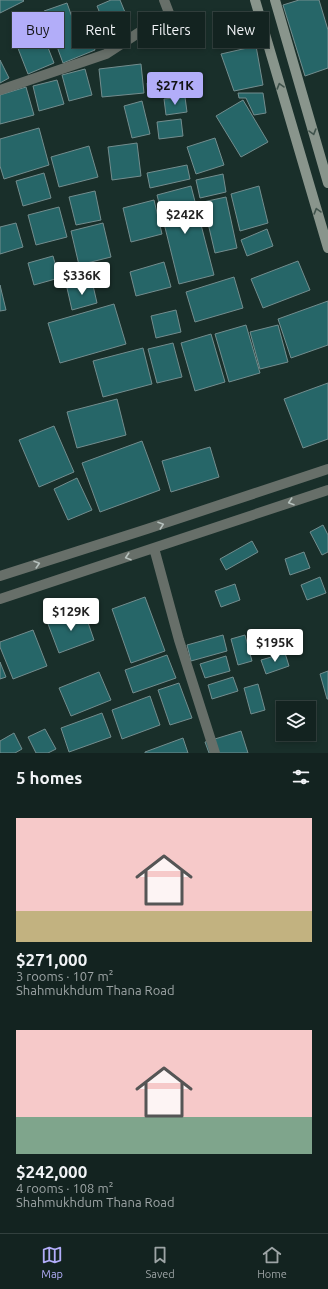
<!DOCTYPE html>
<html lang="en">
<head>
<meta charset="utf-8">
<style>
  :root { --surface:#132320; --page:#1c2b29; --text:#f1f3f6; --muted:#9da4a5; --line:#32403e; --accent:#b2adf9 }
  body { margin:0; font-family:Ubuntu,sans-serif; background:var(--page); color:var(--text); height:100vh; display:flex; flex-direction:column; font-size:15px; white-space:nowrap }
  * { box-sizing:border-box; margin:0 }
  p { font-size:13px; color:var(--muted) }
  .icon { flex:none; width:22px; height:22px; fill:none; stroke:currentColor; stroke-width:2; stroke-linecap:round; stroke-linejoin:round }
  .map { position:relative; height:753px; overflow:hidden }
  .side { display:flex; flex-direction:column; background:var(--surface); flex:1 }
  .side>* { flex:none }
  .guide { position:absolute; left:12px; top:12px; width:304px; height:36px; display:flex; gap:8px }
  .tools { position:absolute; left:276px; top:701px; display:grid; gap:8px }
  .tools a { display:grid; place-items:center; width:40px; height:40px; border-radius:0px; background:var(--surface); box-shadow:0 2px 6px #0003,0 0 0 1px var(--line); font-size:20px }
  .price { position:absolute; translate:-50% -34px; padding:0 9px; border-radius:4px; background:#fff; color:#222; font-size:13px; line-height:26px; filter:drop-shadow(0 1px 2px #0008) }
  .price::after { content:''; position:absolute; left:50%; top:24px; width:12px; height:9px; margin-left:-6px; background:inherit; clip-path:polygon(0 0,100% 0,50% 100%) }
  .price.on { background:var(--accent); color:#111 }
  ul { padding:0; list-style:none }
  li { display:grid; align-content:center; gap:8px; height:212px; padding:0 16px }
  li span { display:grid; place-items:center; height:124px; border-radius:0px; color:#555 }
  li>.icon { margin-inline-start:auto }
  span .icon { width:72px; height:72px; fill:#fffc; stroke-width:1 }
  li b { font-size:17px }
  h2 { display:flex; justify-content:space-between; align-items:center; height:48px; padding:0 16px; font-size:17px }
  .chip { padding:0 14px; border-radius:0px; background:var(--surface); box-shadow:0 2px 6px #0003,0 0 0 1px var(--line); font-size:14px; line-height:36px }
  .chip.on { background:var(--accent); color:#111 }
  .tabs { display:flex; justify-content:space-around; align-items:center; height:56px; border-top:1px solid var(--line); background:var(--surface); font-size:11px; color:var(--muted) }
  .tabs a { display:grid; justify-items:center; gap:2px }
  .tabs .on { color:var(--accent) }
  .map>svg:first-child { display:block }
  .building { fill:#266668; stroke:#738d8e }
  .lines { fill:none; stroke-linecap:round; stroke-linejoin:round }
  .minor { stroke:#676f69; stroke-width:10 }
  .secondary { stroke:#89958c; stroke-width:10 }
  .oneway { stroke:#40534c }
  .oneway2 { stroke:#b5c0bc }
</style>
</head>
<body>
<div class="map">
<svg width="328" height="753" viewBox="0 0 328 753">
  <rect width="100%" height="100%" fill="#192f2a"/>
  <path class="building" d="M0,0h23l1,1 -24,12z
    M111,0h9l9,22 -22,9 -10,-25z
    M299,0h20l9,30v38l-23,8 -22,-71z
    M67,3l6,17 10,-4 12,34 -32,13 -19,-52z
    M240,15l2,17 -24,3 -2,-18z
    M38,22l16,41 -26,11 -16,-41z
    M203,27l2,17 -24,3 -2,-18z
    M256,46l7,39 -29,6 -13,-37z
    M0,60l9,18 -9,5z
    M141,64l3,29 -42,4 -3,-28z
    M85,69l7,26 -23,6 -7,-26z
    M185,78l2,14 -39,5 -1,-14z
    M57,80l7,24 -25,7 -6,-25z
    M26,87l8,28 -34,9v-29z
    M238,93h25l3,20 -12,2 -8,-17h-7z
    M185,97l2,15 -21,3 -2,-16z
    M243,100l25,42 -27,15 -25,-41z
    M142,101l8,33 -18,4 -8,-32z
    M181,119l2,17 -24,3 -2,-17z
    M39,128l10,37 -45,14 -4,-13v-27z
    M215,138l9,27 -28,9 -9,-27z
    M137,143l4,33 -29,4 -4,-33z
    M89,146l9,31 -39,10 -8,-30z
    M187,165l3,14 -40,9 -3,-15z
    M44,173l7,25 -28,8 -7,-25z
    M223,174l3,18 -26,6 -4,-18z
    M191,186l23,89 -35,9 -22,-89z
    M259,186l9,37 -28,8 -9,-37z
    M95,191l6,29 -25,5 -7,-28z
    M226,197l11,51 -22,5 -12,-51z
    M154,200l8,34 -31,8 -8,-34z
    M59,207l8,30 -31,8 -8,-30z
    M16,223l7,24 -23,7v-27z
    M103,223l8,34 -32,8 -8,-34z
    M267,229l6,17 -26,10 -6,-16z
    M53,256l6,22 -25,7 -6,-22z
    M298,261l12,29 -47,18 -12,-29z
    M164,262l7,25 -35,9 -6,-24z
    M234,277l9,31 -48,14 -9,-30z
    M92,281l5,22 -25,7 -5,-22z
    M0,285l6,25 -6,1z
    M328,301v44l-37,13 -13,-39z
    M114,304l12,40 -66,19 -12,-40z
    M176,310l5,22 -25,6 -5,-22z
    M246,325l14,48 -31,9 -14,-48z
    M278,325l10,37 -28,7 -10,-37z
    M211,334l14,48 -30,9 -14,-48z
    M173,343l9,34 -25,6 -9,-34z
    M143,348l9,36 -49,13 -10,-36z
    M328,383v56l-25,9 -19,-49z
    M117,399l9,36 -49,13 -10,-36z
    M54,426l20,46 -35,15 -20,-47z
    M142,441l18,49 -60,22 -18,-49z
    M210,447l9,30 -48,15 -9,-31z
    M77,478l15,32 -24,10 -14,-31z
    M323,525l5,10v17l-6,3 -12,-23z
    M252,541l6,11 -32,18 -6,-11z
    M304,552l6,16 -20,7 -5,-16z
    M320,577l6,16 -19,7 -6,-15z
    M235,584l5,16 -19,7 -6,-16z
    M145,597l20,54 -34,12 -19,-54z
    M84,611l10,29 -35,13 -11,-29z
    M33,630l14,36 -34,13 -13,-32v-5z
    M223,635l4,16 -36,10 -4,-16z
    M245,635l7,26 -14,4 -7,-26z
    M285,653l4,13 -23,8 -5,-14z
    M167,655l9,23 -43,15 -8,-23z
    M226,656l4,15 -25,7 -5,-14z
    M0,662l6,15 -6,2z
    M328,671v28h-1l-7,-25z
    M99,672l12,28 -40,16 -12,-28z
    M233,677l5,14 -26,8 -4,-14z
    M179,683l13,35 -22,7 -12,-35z
    M258,684l7,26 -14,4 -7,-26z
    M150,696l10,29 -38,14 -10,-29z
    M102,713l9,24 -42,15 -8,-24z
    M45,729l11,20 -8,4h-12l-8,-16z
    M241,731l7,22h-39l-4,-11z
    M14,733l8,16 -7,4h-15v-12z
    M183,738l5,15h-43v-1z"/>
  <g class="lines">
    <path class="minor" d="M0,90l106,-36 63,-41 -5,-13
      M154,548l25,92 36,113
      M0,576l147,-47 181,-60
      M0,599l328,-109"/>
    <path class="secondary" d="M255,0l73,248
      M275,0l53,183"/>
  </g>
  <defs><path id="oneway-chevron" d="M-2-3.5L2.5 0L-2 3.5" fill="none" stroke-width="1.6" stroke-linecap="round" stroke-linejoin="round"/></defs>
  <g class="oneway">
    <use href="#oneway-chevron" transform="translate(280 86) rotate(-106)"/>
    <use href="#oneway-chevron" transform="translate(313 132) rotate(74)"/>
    <use href="#oneway-chevron" transform="translate(317 211) rotate(-106)"/>
  </g>
  <g class="oneway2">
    <use href="#oneway-chevron" transform="translate(291 502) rotate(162)"/>
    <use href="#oneway-chevron" transform="translate(161 525) rotate(-19)"/>
    <use href="#oneway-chevron" transform="translate(128 557) rotate(162)"/>
    <use href="#oneway-chevron" transform="translate(37 564) rotate(-17)"/>
  </g>
</svg>
<div class="tools">
<a><svg class="icon" aria-label="layers" viewBox="0 0 24 24"><path d="M12 4l9 5-9 5-9-5zM3 14l9 5 9-5"/></svg></a>
</div>
<b class="price on" style="left:175px;top:106px">$271K</b>
<b class="price" style="left:185px;top:235px">$242K</b>
<b class="price" style="left:82px;top:296px">$336K</b>
<b class="price" style="left:71px;top:632px">$129K</b>
<b class="price" style="left:275px;top:663px">$195K</b>
<div class="guide">
<a class="chip on">Buy</a>
<a class="chip">Rent</a>
<a class="chip">Filters</a>
<a class="chip">New</a>
</div>
</div>
<section class="side">
<h2>5 homes<svg class="icon" aria-label="filters" viewBox="0 0 24 24"><path d="M4 7h16M4 17h16"/><circle cx="9" cy="7" r="2"/><circle cx="15" cy="17" r="2"/></svg></h2>
<ul>
<li><span style="background:linear-gradient(#f6c9c9 75%,#c2b280 0)"><svg class="icon" aria-label="home" viewBox="0 0 24 24"><path d="M3 11l9-7 9 7M6 9v11h12V9"/></svg></span><div><b>$271,000</b><p>3 rooms · 107 m²</p><p>Shahmukhdum Thana Road</p></div></li>
<li><span style="background:linear-gradient(#f6c9c9 70%,#7fa58c 0)"><svg class="icon" aria-label="home" viewBox="0 0 24 24"><path d="M3 11l9-7 9 7M6 9v11h12V9"/></svg></span><div><b>$242,000</b><p>4 rooms · 108 m²</p><p>Shahmukhdum Thana Road</p></div></li>
</ul>
</section>
<nav class="tabs">
<a class="on"><svg class="icon" aria-label="map" viewBox="0 0 24 24"><path d="M3 6l6-2 6 2 6-2v14l-6 2-6-2-6 2zM9 4v14M15 6v14"/></svg>Map</a>
<a><svg class="icon" aria-label="saved" viewBox="0 0 24 24"><path d="M7 4h10v16l-5-4-5 4z"/></svg>Saved</a>
<a><svg class="icon" aria-label="home" viewBox="0 0 24 24"><path d="M3 11l9-7 9 7M6 9v11h12V9"/></svg>Home</a>
</nav>
</body>
</html>
